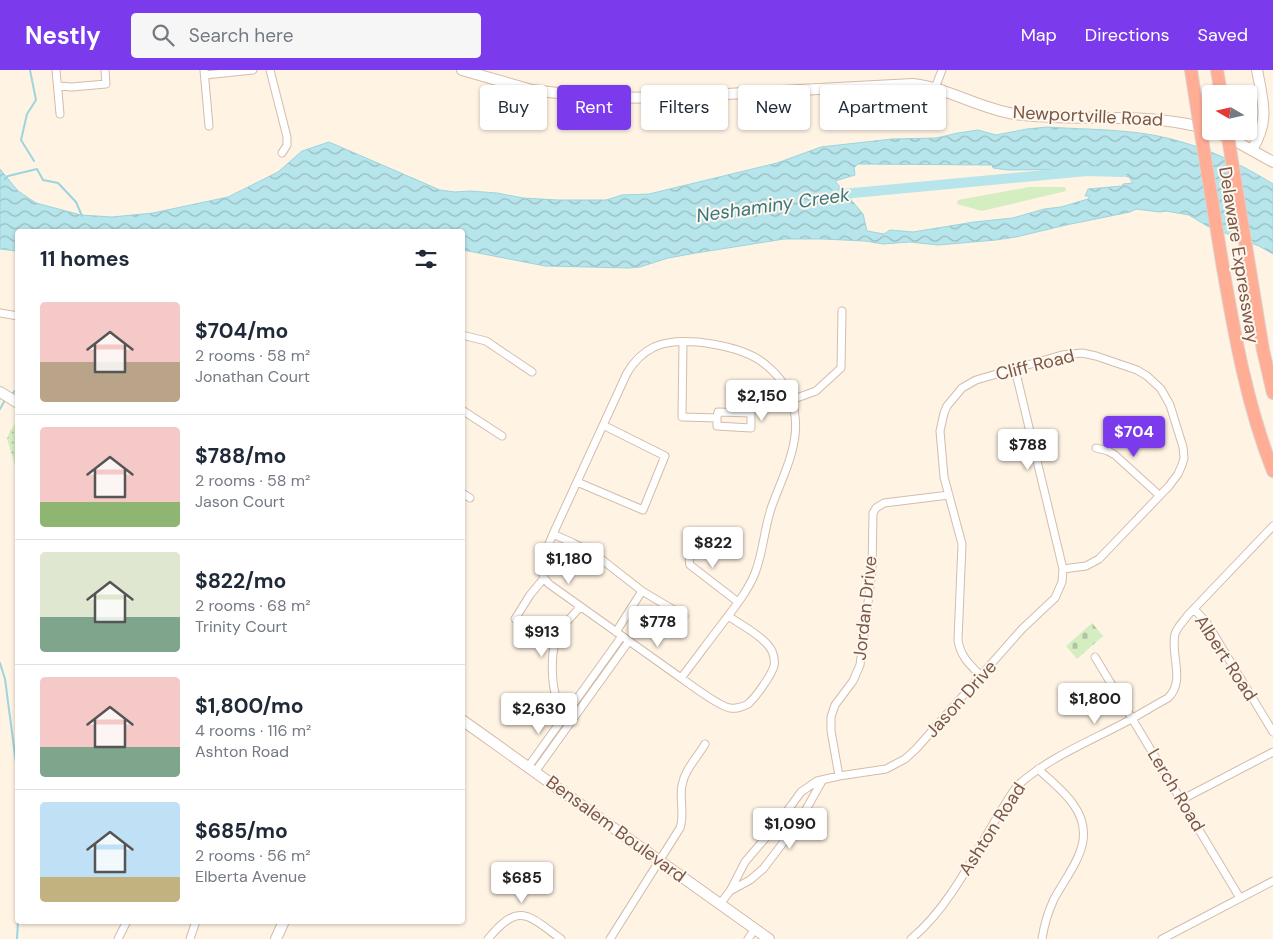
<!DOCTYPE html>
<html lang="en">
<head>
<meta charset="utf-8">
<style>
  :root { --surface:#fff; --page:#f6f6f7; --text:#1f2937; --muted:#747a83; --line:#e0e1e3; --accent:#7c3aed }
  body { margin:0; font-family:"DM Sans",sans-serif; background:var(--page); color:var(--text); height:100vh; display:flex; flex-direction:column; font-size:19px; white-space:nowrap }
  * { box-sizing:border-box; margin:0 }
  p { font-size:16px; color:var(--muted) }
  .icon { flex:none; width:28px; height:28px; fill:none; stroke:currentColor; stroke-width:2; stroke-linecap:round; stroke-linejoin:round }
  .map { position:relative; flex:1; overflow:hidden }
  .sheet { position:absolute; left:15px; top:159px; width:450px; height:695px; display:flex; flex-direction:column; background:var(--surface); border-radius:5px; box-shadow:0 1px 4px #0004 }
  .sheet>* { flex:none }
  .top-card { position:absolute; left:480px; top:15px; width:475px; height:45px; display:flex; gap:10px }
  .needle { width:32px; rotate:279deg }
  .tools { position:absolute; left:1202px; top:15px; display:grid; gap:10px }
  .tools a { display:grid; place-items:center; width:55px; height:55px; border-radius:5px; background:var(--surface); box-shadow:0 1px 4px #0004; font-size:25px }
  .price { position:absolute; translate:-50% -42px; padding:0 11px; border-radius:5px; background:#fff; color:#222; font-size:16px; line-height:32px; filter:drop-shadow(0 1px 2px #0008) }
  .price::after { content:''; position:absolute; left:50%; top:30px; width:15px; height:11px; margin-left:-8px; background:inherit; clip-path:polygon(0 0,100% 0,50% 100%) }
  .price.current { background:var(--accent); color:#fff }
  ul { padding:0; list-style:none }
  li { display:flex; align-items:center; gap:15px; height:125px; padding:0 25px }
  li+li { border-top:1px solid var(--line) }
  li span { display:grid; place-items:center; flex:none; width:140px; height:100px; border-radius:5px; color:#555 }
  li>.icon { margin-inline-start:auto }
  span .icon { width:60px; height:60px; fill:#fffc; stroke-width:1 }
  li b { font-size:21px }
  h2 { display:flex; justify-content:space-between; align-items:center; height:60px; padding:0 25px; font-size:21px }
  .chip { padding:0 18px; border-radius:5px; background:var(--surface); box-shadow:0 1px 4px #0004; font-size:18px; line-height:45px }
  .chip.current { background:var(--accent); color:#fff }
  header { display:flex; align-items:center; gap:30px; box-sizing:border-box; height:70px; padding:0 25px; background:var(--accent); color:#fff }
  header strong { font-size:24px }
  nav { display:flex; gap:28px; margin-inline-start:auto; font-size:18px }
  .search { width:350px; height:45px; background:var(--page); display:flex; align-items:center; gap:12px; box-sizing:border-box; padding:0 18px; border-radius:5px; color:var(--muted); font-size:19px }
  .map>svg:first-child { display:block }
  .grass { fill:#d5eec1 }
  .cemetery { fill:url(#cemetery-stones) }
  .park { fill:url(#park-dots) }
  .water { fill:url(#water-waves); stroke:#9bd5de; fill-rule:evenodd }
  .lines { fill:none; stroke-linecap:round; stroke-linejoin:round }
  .stream { stroke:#9bd5de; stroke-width:2 }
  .river { stroke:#b6e5eb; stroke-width:10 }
  .street-casing { stroke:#d4bcab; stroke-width:9 }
  .secondary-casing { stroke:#d7bca8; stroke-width:12 }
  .highway-casing { stroke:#dcd3cf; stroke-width:14 }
  .street { stroke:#fff; stroke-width:7 }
  .secondary { stroke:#fff; stroke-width:10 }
  .highway { stroke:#ffad95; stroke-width:12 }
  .highway-bridge-casing { stroke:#dcd3cf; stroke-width:14; stroke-linecap:butt }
  .highway-bridge { stroke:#ffad95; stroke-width:12 }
  .labels { text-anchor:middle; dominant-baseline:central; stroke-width:4; stroke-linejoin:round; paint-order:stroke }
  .street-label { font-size:18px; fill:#7a5746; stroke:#fff7ed }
  .water-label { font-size:19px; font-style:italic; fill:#387882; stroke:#fff7ed }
</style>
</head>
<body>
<header>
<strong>Nestly</strong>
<div class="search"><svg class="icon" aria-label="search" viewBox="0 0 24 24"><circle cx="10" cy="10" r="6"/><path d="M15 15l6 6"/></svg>Search here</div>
<nav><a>Map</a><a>Directions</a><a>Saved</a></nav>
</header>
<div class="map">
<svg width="1273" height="869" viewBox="0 0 1273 869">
  <defs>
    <pattern id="cemetery-stones" width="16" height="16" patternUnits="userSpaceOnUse" patternTransform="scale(1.25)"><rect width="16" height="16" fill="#d5eec1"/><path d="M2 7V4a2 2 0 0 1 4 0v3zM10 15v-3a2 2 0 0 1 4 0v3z" fill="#b2c49f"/></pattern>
    <pattern id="park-dots" width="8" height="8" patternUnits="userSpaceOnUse" patternTransform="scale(1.25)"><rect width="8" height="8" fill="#d5eec1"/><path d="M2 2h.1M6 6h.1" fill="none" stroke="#b2c49f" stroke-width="1.8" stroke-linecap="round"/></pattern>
    <pattern id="water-waves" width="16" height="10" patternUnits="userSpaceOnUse" patternTransform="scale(1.25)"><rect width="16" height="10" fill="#b6e5eb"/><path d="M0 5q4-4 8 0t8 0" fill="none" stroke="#99bcc0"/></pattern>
  </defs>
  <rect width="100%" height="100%" fill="#fff3e4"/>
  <path class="grass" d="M1029,117h36l1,4 -84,20 -25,-7 1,-4z"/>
  <path class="cemetery" d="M1092,553l11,13 -26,23 -11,-13z"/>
  <path class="park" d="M17,351v51l-10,-33 3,-8z"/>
  <path class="water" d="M1047,57c28,2 57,2 84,5 51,5 99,25 142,52v70l-14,-8 -52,-20 -18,-11 -23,-4 -6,1 -24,-3 -6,3 -64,13 -50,12 -20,3 -58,5 -28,-3 -27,2 -18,-3 -42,-2h-39l-88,14 -28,5 -28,9 -11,1 -84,-2 -82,-16 -1,-19h-444l-1,20 -17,-2v-80l18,22 18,12 45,12 31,2 41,-4 75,-16 50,-25 24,-21 27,-9 111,48 15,2 15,-1 27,2 26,5 35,2h48l16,-5 27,-1 128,-31 44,-16 71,-8 44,-1 22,-5 20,-3 18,5 31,-6zM858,94l134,1 1,3 15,2 91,-1 30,8 4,6 -10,1 -1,2 -34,3 -3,7h5l-2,3 -27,8 -17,2 -31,9 -39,4 -61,10 -23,-2 -6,4 -17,-3 -4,-17 -28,-33 20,-6 -1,-7z"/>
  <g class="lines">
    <path class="stream" d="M30,0l6,30 -9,14 -6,26 13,21
      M5,109l3,-3 29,-7 6,11 15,3 18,19 6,14
      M13,323l5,-5
      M0,339l5,-9
      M0,593l5,16 13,99
      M17,869l1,-18"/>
    <path class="river" d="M832,125l255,-24 35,1"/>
    <defs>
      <path id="street" d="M56,0l4,44
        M204,0l5,56
        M270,0l17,67v8l-5,8
        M205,5l48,-5
        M58,16l14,1 34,-3 -1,-14
        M935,18l7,-18
        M0,243l18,3
        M462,265l24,6 46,31
        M683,273l-1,74 35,1v8l34,2v-15l-33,-1 -1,6
        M791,330l25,-9 25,-23 1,-57
        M462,340l40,26
        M1096,378l12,3 7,4 44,40
        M577,412l66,28 22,-54 -62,-31
        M462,423l8,5
        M553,464l20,9 23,12 46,36 42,25
        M706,464c-7,9 -20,19 -16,31l48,37
        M1194,539l13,14 66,109
        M515,549l15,-24 14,-17
        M616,562l26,-41
        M1095,587l145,241
        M981,606c-11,-11 -21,-20 -23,-36l4,-96 -18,-67 -4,-46 4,-18 3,-7 15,-18 14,-8 86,-25 20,-2 14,3 41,14 10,6 14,13 9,16 13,42 1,11 -2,7 -4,9 -9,12 -70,73 -13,7 -23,3
        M681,608c14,-18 27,-36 41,-54 12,-16 26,-33 33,-51 9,-23 9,-47 18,-70 10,-27 26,-57 22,-87 -2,-20 -13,-38 -29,-51 -23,-20 -84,-30 -112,-18 -12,6 -20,14 -27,26l-74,161 -9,22 -3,12 3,10 5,6 132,94c10,7 39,29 49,30 5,1 13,-1 18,-4 8,-7 23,-28 26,-38 1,-5 0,-10 -2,-15 -6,-13 -32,-27 -44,-35
        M566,647c-3,-4 -7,-9 -8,-13 -7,-19 -9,-56 2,-73 6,-9 14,-17 20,-24
        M528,697l94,-131
        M1038,699c12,11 26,22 35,35 26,35 -2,64 -19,95 -6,13 -10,26 -12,40
        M535,702l94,-131
        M839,706l-8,-45v-14l4,-12 18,-24 7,-16 12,-94 1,-58 3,-5 8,-5 65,-8
        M1181,730l92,-48
        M730,821l20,-11 13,-11 36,-47 23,-41
        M720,834l10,-13 15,-29 34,-40 22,-30 16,-11 22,-5 47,-7 19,-10 11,-10 106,-120 33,-31 7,-16 1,-13 -48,-200
        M118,869l9,-18
        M190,869l6,-18
        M488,869c31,-38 40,-24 73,0
        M610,869l70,-111c5,-14 -1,-29 2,-43 3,-16 15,-27 23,-41
        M748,869l7,-10
        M911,869c46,-38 72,-105 106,-153 31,-28 71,-44 107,-63 15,-8 29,-17 44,-25 18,-17 2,-43 7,-64 2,-7 9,-13 13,-19l85,-89
        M1162,869l111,-58"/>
      <path id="secondary" d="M462,0l70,20 43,5 40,3 56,-1 242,-13c36,4 67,25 102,30 65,9 133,-4 196,16
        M1214,61l23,11 36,20
        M1252,80c18,-31 11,-47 5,-80
        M0,322l18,11
        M462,650l307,219
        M276,869l8,-18"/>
      <path id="highway" d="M1191,0l7,45
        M1217,0l4,24
        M1223,198c12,69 24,137 50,203
        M1251,207l12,73 10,43"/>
    </defs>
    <use href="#street" class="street-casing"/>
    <use href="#secondary" class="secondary-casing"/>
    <use href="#highway" class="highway-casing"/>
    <use href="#street" class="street"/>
    <use href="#secondary" class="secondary"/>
    <use href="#highway" class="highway"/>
    <defs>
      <path id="highway-bridge" d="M1198,45l25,153
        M1227,61l24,146"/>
    </defs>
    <use href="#highway-bridge" class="highway-bridge-casing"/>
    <use href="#highway-bridge" class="highway-bridge"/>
  </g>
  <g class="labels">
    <g class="street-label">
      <text transform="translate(1088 46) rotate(3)">Newportville Road</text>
      <text transform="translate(1239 185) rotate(81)">Delaware Expressway</text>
      <text transform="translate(1035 295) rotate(-14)">Cliff Road</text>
      <text transform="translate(865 538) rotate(-84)">Jordan Drive</text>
      <text transform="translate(1226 588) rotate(57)">Albert Road</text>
      <text transform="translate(961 629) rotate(-48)">Jason Drive</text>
      <text transform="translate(1176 720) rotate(59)">Lerch Road</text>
      <text transform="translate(616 759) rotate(36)">Bensalem Boulevard</text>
      <text transform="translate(992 759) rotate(-57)">Ashton Road</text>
    </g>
    <g class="water-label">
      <text transform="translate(773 135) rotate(-8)">Neshaminy Creek</text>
    </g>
  </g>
</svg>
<div class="tools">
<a><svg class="needle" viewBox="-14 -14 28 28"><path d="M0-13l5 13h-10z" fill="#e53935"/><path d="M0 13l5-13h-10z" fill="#747a83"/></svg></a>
</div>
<b class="price" style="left:762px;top:352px">$2,150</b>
<b class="price current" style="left:1134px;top:388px">$704</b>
<b class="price" style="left:1028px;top:401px">$788</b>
<b class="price" style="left:713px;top:499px">$822</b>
<b class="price" style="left:569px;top:515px">$1,180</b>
<b class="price" style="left:658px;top:578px">$778</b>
<b class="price" style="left:542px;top:588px">$913</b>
<b class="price" style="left:1095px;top:655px">$1,800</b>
<b class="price" style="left:539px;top:665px">$2,630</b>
<b class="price" style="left:790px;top:780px">$1,090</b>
<b class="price" style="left:522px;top:834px">$685</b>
<div class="top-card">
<a class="chip">Buy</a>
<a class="chip current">Rent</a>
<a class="chip">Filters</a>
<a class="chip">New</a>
<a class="chip">Apartment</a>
</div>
<section class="sheet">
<h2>11 homes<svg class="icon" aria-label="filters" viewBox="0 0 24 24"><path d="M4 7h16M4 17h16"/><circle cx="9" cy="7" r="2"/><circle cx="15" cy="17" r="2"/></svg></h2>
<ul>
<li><span style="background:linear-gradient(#f6c9c9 60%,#b9a48a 0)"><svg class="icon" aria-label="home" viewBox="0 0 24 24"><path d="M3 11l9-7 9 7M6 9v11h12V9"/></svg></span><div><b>$704/mo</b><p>2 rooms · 58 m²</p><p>Jonathan Court</p></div></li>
<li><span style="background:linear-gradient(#f6c9c9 75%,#8fb573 0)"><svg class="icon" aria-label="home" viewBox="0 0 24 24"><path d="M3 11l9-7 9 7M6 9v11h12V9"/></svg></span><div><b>$788/mo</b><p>2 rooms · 58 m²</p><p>Jason Court</p></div></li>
<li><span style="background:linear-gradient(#dfe7d0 65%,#7fa58c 0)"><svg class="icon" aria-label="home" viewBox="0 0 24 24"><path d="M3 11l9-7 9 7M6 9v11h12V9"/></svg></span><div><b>$822/mo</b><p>2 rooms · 68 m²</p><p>Trinity Court</p></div></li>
<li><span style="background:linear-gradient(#f6c9c9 70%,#7fa58c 0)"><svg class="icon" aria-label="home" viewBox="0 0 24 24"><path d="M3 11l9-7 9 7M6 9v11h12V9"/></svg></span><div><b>$1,800/mo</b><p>4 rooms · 116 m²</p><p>Ashton Road</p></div></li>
<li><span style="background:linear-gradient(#bfe0f5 75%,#c2b280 0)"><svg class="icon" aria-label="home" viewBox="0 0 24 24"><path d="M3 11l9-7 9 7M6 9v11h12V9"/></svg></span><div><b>$685/mo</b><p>2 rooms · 56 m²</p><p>Elberta Avenue</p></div></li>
</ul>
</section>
</div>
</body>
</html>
